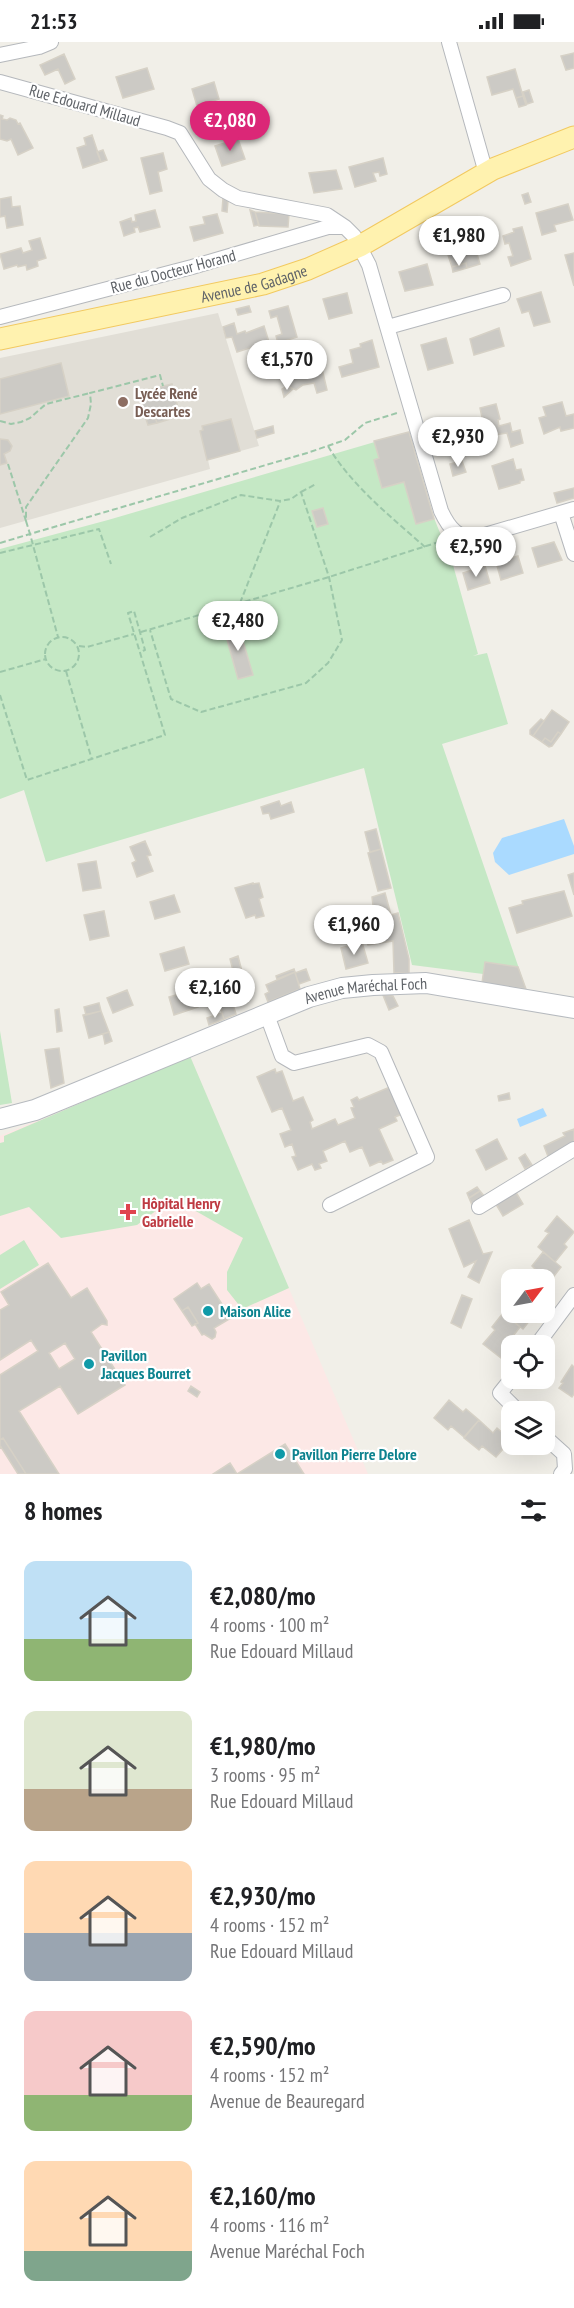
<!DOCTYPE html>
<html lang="en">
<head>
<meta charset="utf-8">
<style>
  :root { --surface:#fff; --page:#f6f6f6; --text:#202124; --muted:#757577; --accent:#db2777 }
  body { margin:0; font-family:"PT Sans Narrow",sans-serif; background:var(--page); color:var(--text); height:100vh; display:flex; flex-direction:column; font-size:22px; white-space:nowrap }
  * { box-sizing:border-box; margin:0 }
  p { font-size:20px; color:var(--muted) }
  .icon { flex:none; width:33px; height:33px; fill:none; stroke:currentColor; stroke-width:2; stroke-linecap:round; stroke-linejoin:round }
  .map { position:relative; height:1432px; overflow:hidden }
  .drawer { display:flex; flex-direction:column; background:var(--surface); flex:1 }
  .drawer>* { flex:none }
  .needle { width:39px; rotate:58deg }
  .buttons { position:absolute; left:501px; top:1227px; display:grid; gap:12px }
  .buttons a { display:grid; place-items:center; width:54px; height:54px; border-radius:12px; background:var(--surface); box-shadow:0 6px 24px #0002; font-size:30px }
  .price { position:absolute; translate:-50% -51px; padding:0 14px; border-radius:21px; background:#fff; color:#222; font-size:20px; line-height:39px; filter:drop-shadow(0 2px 3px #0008) }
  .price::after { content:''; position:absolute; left:50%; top:36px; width:18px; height:14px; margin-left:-9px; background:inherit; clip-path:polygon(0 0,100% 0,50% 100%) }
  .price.active { background:var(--accent); color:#fff }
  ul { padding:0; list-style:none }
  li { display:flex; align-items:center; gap:18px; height:150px; padding:0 24px }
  li span { display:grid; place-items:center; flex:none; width:168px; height:120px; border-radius:12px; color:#555 }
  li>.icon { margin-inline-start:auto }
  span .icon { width:72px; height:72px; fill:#fffc; stroke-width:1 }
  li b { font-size:26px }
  h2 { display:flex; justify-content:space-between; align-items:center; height:72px; padding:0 24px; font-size:26px }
  .status { display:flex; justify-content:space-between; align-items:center; height:42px; padding:0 30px; background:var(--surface); direction:ltr }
  .status svg { height:16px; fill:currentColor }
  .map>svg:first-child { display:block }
  .education { fill:#e1ded6 }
  .medical { fill:#fce8e6 }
  .green { fill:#c5e8c5 }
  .water { fill:#aadaff }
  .building { fill:#cccac5; stroke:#d6d1c6; stroke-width:1.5; fill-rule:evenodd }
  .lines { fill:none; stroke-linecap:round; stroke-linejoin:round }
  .street-casing { stroke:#b5b8bc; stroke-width:16 }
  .secondary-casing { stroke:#b6babf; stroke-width:22 }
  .primary-casing { stroke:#f2c960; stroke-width:23 }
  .path { stroke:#9cc7a9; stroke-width:2; stroke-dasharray:6 3; stroke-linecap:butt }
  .street { stroke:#fff; stroke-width:14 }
  .secondary { stroke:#fff; stroke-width:20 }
  .primary { stroke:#fff2af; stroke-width:21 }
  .education-dot { fill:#8d6e63; stroke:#fff; stroke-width:2 }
  .health-dot { fill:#e0444e; stroke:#fff; stroke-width:2 }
  .culture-dot { fill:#0f9aa8; stroke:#fff; stroke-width:2 }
  .labels { text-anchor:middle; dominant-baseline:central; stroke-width:4.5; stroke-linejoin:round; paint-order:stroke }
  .street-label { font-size:16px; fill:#5f6368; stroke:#fff }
  .education-label { font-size:16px; font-weight:bold; fill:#785e54; stroke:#fff; text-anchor:start }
  .health-label { font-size:16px; font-weight:bold; fill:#be3a42; stroke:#fff; text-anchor:start }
  .culture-label { font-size:16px; font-weight:bold; fill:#0d838f; stroke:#fff; text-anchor:start }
</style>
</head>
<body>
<div class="status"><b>21:53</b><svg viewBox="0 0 49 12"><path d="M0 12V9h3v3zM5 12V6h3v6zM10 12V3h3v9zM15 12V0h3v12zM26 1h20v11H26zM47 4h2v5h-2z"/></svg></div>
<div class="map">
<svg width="574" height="1432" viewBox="0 0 574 1432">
  <rect width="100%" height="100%" fill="#f1efe8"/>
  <path class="education" d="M218,271l41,133 -51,14 2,9 -210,59v-170z"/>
  <path class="medical" d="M190,1014l178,418h-368v-338z"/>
  <path class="green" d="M409,390l25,86 19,47 25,89 -5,2 14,-3 21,71 -66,20 84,245 -44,-6 1,-9 -71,-9 -48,-197 -318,94 -22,-72 -24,9v-250l108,-29z
    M0,989l12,72 -12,2z
    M190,1014l99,232 -47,21 -15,-19v-18l16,-34 -70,-40 -36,27 -76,13 -32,-31 -29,9v-73l4,-1v-6z
    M24,1198l15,25 -39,24v-34z"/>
  <path class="water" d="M230,73l3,12 -19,6 -3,-12z
    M564,777l10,27v8l-65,21 -14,-13 -2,-9 9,-15z
    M543,1066l4,8 -27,11 -3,-8z"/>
  <path class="building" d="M574,11v15l-8,2 -5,-14z
    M64,12l11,25 -10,5 -7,-15 -13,6 -5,-10z
    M147,26l7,21 -31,9 -7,-21z
    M515,27l8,27 -7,2 -3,-9 -21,6 -5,-18z
    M214,40l5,17 -22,7 -5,-17z
    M529,48l4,12 -6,2 -4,-12z
    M523,54l3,9 -7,2 -3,-9z
    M241,68l3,12 -5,2 -4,-13z
    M0,73l3,1 -1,3 5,1 3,-2 6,2 2,4 2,-1 13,25 -15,7 -7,-16 -4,2 -7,-2z
    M92,93l9,27 -18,6 -6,-20 9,-3 -2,-7z
    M238,97l7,20 -23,7 -7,-20z
    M103,108l4,10 -6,2 -4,-10z
    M163,111l4,16 -9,3 4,19 -12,3 -9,-36z
    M383,116l4,16 -7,2 -1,-4 -6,1 3,8 -21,6 -6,-20z
    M336,128l6,19 -28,4 -5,-20z
    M528,151l3,9 -6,2 -3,-9z
    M11,155l1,10 8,-1 3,19 -16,3 -2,-12 -5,1v-18z
    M223,156l5,3 -1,11 -5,-1z
    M568,162l5,16 -19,5 2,6 -14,4 -6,-22z
    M155,168l5,17 -20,5 -2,-5 -4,1 1,4 -11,4 -4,-14 11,-4 1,4 4,-1 -1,-6z
    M250,168l5,2 4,13 -5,1z
    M255,170l34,2 -1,13 -29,-1z
    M217,172l6,19 -29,8 -4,-14 15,-3 -2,-7z
    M522,185l9,32 -20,7 -3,-9 5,-1 -4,-13 -4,1 -2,-8 11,-4 -1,-3z
    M40,196l6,20 -9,3 1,5 -11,4 -1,-5 -8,2 -1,-2 -13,4 -4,-15 21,-6 2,5 9,-3 -3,-9z
    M474,202l6,20 -13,4 -1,-5 -14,4 -5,-15z
    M574,211v33l-9,-31z
    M466,221l1,5 -14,4 -1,-5z
    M427,222l6,21 -28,6 -6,-19z
    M541,250l9,30 -16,4 -5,-15 -7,2 -5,-14z
    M347,251l5,20 -23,6 -6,-20z
    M249,264l2,6 -13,3 -2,-6z
    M288,264l9,31 -19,6 -2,-7 6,-2 -5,-18 -6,2 -2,-7z
    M234,281l3,11 8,-3 1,2 18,-7 5,16 -32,10 -5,-15 -6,1 -3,-11z
    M499,286l5,18 -30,9 -4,-16z
    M446,296l7,25 -25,7 -7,-25z
    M372,298l7,27 -37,10 -3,-10 14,-4 -3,-13 11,-3 -1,-3z
    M320,318l7,30 -10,3 -3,-10 -11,2 -7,5 -9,-4v-11l5,-4h6l-1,-6z
    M61,321l8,33 -69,18v-35z
    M172,342l8,32 -23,7 -1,-3 -8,-5 -3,1 -6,-24z
    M287,344l6,3 -9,8 -2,-8z
    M562,360l4,14 8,-2v14l-13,3 -1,-4 -16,7 -5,-16 7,-2 -3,-9z
    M496,362l4,15 -2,1 1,6 11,-3 2,9 8,-2 3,13 -12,4 -4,-14 -13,2 1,1 -13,4 -4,-16 5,-2 -3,-14z
    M148,373l8,5 1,3 -9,2 -3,-9z
    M231,377l9,32 -33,9 -7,-29 3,-1 -1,-4z
    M273,384l1,7 -17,5 -2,-7z
    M409,390l25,87 -18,5 -12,-42 -22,6 -8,-28 5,-2 -5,-17z
    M0,397l8,1 4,6 -2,5 -6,3 3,9 -7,2z
    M513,417l3,11 5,-1 3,11 -4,1v2l-21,6 -7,-23z
    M462,419l4,11 -13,4 -3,-12z
    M574,446v10l-17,5 -3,-10z
    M323,466l5,16 -11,3 -5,-16z
    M554,500l8,18 -24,7 -6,-19z
    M518,514l5,17 -22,7 -5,-18z
    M485,524l5,17 -22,7 -5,-17z
    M238,582l15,51 -15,4 -14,-50z
    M552,668l17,12 -8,12 -3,-2 -7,10 -6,-4 -3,4 -9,-6z
    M541,677l3,2 -11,15 -3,-2v-4z
    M558,690l3,2 -9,12 -3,1 -7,-5 3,-4 6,4z
    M279,759l2,5 10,-4 3,10 -23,7 -2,-6 -6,1 -2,-7z
    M376,787l5,20 -11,3 -5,-20z
    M145,799l6,14 -4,1 6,15 -16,6 -5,-14 4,-2 -6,-14z
    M381,807l10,39 -13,3 -10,-38z
    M96,819l5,27 -18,3 -5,-27z
    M574,831v22l-6,-20z
    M253,841v1l6,-1 4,14 -4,2 5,17 -8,2 -1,-3 -9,3 -11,-30z
    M564,849l8,25 -55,17 -8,-25 14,-4 -1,-3z
    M385,851l6,22 7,-2 11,46v14h-15l-1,-32 -25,4 -4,-13 12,-2 -4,-33z
    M174,853l6,17 -25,7 -5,-17z
    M104,869l5,25 -19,4 -6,-25z
    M362,900l6,21 -22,6 -5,-21z
    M184,905l5,17 -24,7 -5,-17z
    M238,914l7,27 -8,3 -7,-27z
    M485,920l33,5 8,22 -44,-6z
    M294,927l1,3 -18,7 -1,-3z
    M306,927l4,11 -11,4 -4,-11z
    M295,930l5,17 -32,13 -3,-8 4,-2 -3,-7z
    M227,940l1,7 -12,4 -2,-7z
    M228,947l8,25 -12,5 -8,-26z
    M127,948l6,15 -20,8 -6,-15z
    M193,948l5,17 -24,8 -5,-18z
    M383,953l10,1 5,10 -9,4z
    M99,961l2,8 -15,4 -2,-8z
    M59,967l3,22 -5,1 -2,-22z
    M101,969l8,21 -20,6 -6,-23z
    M222,971l2,6 -15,6 -2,-7z
    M109,990l3,9 -7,3 -2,-10z
    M59,1006l5,35 -13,5 -6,-38z
    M275,1027l1,4 6,-2 11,30 10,-4 10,23 -3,2 2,7 23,-10 3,6 17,-7 -4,-10 3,-1 -3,-7 6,-3 2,3 31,-13 12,27 -7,3 2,4 -18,8 14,31 -10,4 -2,-3 -11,5 -8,-19 -12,5 -5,-11 -22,10 4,10 -8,3 2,4 -6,2 -3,-6 -14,6 -6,-13 4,-1 -4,-12 -7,3 -5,-13 11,-4 -9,-22 -10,4 -15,-35z
    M509,1051l1,6 -11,2 -1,-5z
    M574,1087v14l-25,16 -5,-13 21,-10 -2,-3z
    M497,1097l10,20 -21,11 -10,-20z
    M525,1112l7,11 -7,4 -6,-11z
    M477,1145l3,4 -11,7 -2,-5z
    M514,1147l9,15 -20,12 -9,-15z
    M480,1149l5,6 -13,8 -3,-7z
    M557,1174l17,16 -10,12 3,3 -12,15 -17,-15 11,-14 -4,-2z
    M469,1178l14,34 9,-2 -13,31 -11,-6 8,-16 -12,6 -15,-38z
    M543,1210l18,15 -10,13 3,2 -10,12v-14h-16l8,-10 -4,-4z
    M48,1221l23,35 16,-10 20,33v4l-5,-1 -11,8 34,53 -47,29 -18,-28 -41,25 40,63h-33l-23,-36 -3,2v-65l38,-24 -7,-11 -31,20v-50l9,-5 -8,-13zM65,1301l10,16 -16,10 -10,-16z
    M197,1241l4,6 8,-5 22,34 -17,10 2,4 -1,5 -3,2 -8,-5 -2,1 -7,-11 3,-1 -10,-16 -6,4 -8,-12z
    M462,1253l10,4 -11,29 -10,-5z
    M188,1265l10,16 -6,3 -10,-15z
    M512,1265v5h19l3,3 -11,14 -18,-14z
    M503,1271l17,14 -11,14 4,3 -12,14 -18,-14 12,-14 -3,-3z
    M572,1323l2,2v27l-2,3 -13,-9 4,-5 -2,-1z
    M191,1344l9,6 -3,5 -9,-6z
    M449,1358l14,12 3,-3 13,11 -15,17 -13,-11 -3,4 -14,-12z
    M479,1378l14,13 4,-5 14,12 -15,17 -14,-11 -3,4 -15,-12z
    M3,1396l23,36h-8l-17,-27 -1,1v-8z
    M285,1402l19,30h-67z
    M230,1421l7,11h-24z"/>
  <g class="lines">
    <defs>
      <path id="street" d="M449,0l37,131
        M0,13l39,-8 12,-5
        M0,40l167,46 13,5 29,46 14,11 15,8 89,17 18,12 9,9 15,29 72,246c8,17 17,29 37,26l96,-28
        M0,275l192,-50 136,-40h17
        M388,285l115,-32
        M561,471l13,41
        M267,973l15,41 12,7 74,-18 13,7 46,105 -97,48
        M479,1165l95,-58
        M536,1304l38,-51
        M512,1336l-12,15 19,19
        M544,1394l20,18 1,15 -4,5"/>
      <g id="secondary">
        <path id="s1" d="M0,1077l35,-9 274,-113 33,-9 31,-3 53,-2 148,25"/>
      </g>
      <g id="primary">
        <path id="s2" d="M0,297l263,-55 45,-15 52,-23 133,-77 81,-32"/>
      </g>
    </defs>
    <use href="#street" class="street-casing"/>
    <use href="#secondary" class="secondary-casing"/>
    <use href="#primary" class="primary-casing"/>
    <path class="path" d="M0,379l11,3 10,-2 9,-4 16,-14 44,-11
      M328,404c23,39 63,71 97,101
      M8,422l18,57v-14l62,-89 3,-14 -1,-11 70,-18 3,11
      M301,450l15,-8
      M26,479l4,13 277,-81 38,-13 20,-17 32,-10
      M150,495l32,-19 59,-23 39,6 11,-2 10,-7 28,85 13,63 -14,23 -22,20 -105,29 -30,-13 -21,-69
      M0,501l30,-9 28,103
      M0,511l99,-24 12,35
      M240,561l40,-101
      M141,590l188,-55 116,-37
      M45 612a17 17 0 1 1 34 0a17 17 0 1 1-34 0Z
      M79,604l8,1 47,-13
      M66,629l26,89
      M0,630l46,-13
      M0,653l27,85 138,-45 -37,-122 6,-2 11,39 -5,2"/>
    <use href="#street" class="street"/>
    <use href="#secondary" class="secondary"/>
    <use href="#primary" class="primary"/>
  </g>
  <circle class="education-dot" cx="123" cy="360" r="6"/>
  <path class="health-dot" d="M125 1161h6v6h6v6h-6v6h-6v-6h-6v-6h6z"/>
  <g class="culture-dot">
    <circle cx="208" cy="1269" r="6"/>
    <circle cx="89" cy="1322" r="6"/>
    <circle cx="280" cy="1412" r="6"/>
  </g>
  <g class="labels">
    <g class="street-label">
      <text transform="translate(85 63) rotate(16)">Rue Edouard Millaud</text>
      <text transform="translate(173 229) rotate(-15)">Rue du Docteur Horand</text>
      <text stroke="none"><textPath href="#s2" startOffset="260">Avenue de Gadagne</textPath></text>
      <text stroke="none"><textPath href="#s1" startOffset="390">Avenue Maréchal Foch</textPath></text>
    </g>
    <g class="education-label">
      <text x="135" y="351">Lycée René<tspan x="135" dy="18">Descartes</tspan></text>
    </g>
    <g class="health-label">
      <text x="142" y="1161">Hôpital Henry<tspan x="142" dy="18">Gabrielle</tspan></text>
    </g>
    <g class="culture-label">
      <text x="220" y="1269">Maison Alice</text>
      <text x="101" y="1313">Pavillon<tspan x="101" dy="18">Jacques Bourret</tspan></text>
      <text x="292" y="1412">Pavillon Pierre Delore</text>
    </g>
  </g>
</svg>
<div class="buttons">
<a><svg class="needle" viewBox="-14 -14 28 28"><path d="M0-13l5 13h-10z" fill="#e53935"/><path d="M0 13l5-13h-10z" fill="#757577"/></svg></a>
<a><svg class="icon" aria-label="locate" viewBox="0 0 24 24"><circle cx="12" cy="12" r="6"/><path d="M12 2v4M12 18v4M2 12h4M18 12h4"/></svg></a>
<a><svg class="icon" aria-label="layers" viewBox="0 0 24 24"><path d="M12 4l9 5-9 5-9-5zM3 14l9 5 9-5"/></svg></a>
</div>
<b class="price active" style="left:230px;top:110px">€2,080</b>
<b class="price" style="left:459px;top:225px">€1,980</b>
<b class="price" style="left:287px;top:349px">€1,570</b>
<b class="price" style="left:458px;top:426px">€2,930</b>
<b class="price" style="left:476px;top:536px">€2,590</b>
<b class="price" style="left:238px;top:610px">€2,480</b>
<b class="price" style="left:354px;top:914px">€1,960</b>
<b class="price" style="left:215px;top:977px">€2,160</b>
</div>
<section class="drawer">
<h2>8 homes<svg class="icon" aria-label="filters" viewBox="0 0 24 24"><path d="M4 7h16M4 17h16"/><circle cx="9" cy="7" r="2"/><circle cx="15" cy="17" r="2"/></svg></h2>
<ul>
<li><span style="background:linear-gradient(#bfe0f5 65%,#8fb573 0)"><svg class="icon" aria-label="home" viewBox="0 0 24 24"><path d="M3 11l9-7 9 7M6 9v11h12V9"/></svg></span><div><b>€2,080/mo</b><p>4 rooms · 100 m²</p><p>Rue Edouard Millaud</p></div></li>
<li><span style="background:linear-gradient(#dfe7d0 65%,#b9a48a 0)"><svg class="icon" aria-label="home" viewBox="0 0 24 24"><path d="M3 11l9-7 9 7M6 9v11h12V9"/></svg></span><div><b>€1,980/mo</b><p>3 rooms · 95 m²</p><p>Rue Edouard Millaud</p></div></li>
<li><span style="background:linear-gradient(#ffd9b3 60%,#9aa5b1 0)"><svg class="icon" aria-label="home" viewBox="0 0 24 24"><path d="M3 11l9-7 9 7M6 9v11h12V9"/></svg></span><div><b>€2,930/mo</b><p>4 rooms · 152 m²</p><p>Rue Edouard Millaud</p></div></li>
<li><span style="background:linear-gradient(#f6c9c9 70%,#8fb573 0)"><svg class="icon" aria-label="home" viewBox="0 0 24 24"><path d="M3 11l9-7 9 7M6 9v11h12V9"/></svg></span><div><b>€2,590/mo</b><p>4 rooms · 152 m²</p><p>Avenue de Beauregard</p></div></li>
<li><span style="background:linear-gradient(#ffd9b3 75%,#7fa58c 0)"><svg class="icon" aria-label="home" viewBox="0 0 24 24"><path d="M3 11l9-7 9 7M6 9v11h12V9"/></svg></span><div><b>€2,160/mo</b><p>4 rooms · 116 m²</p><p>Avenue Maréchal Foch</p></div></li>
</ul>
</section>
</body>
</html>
